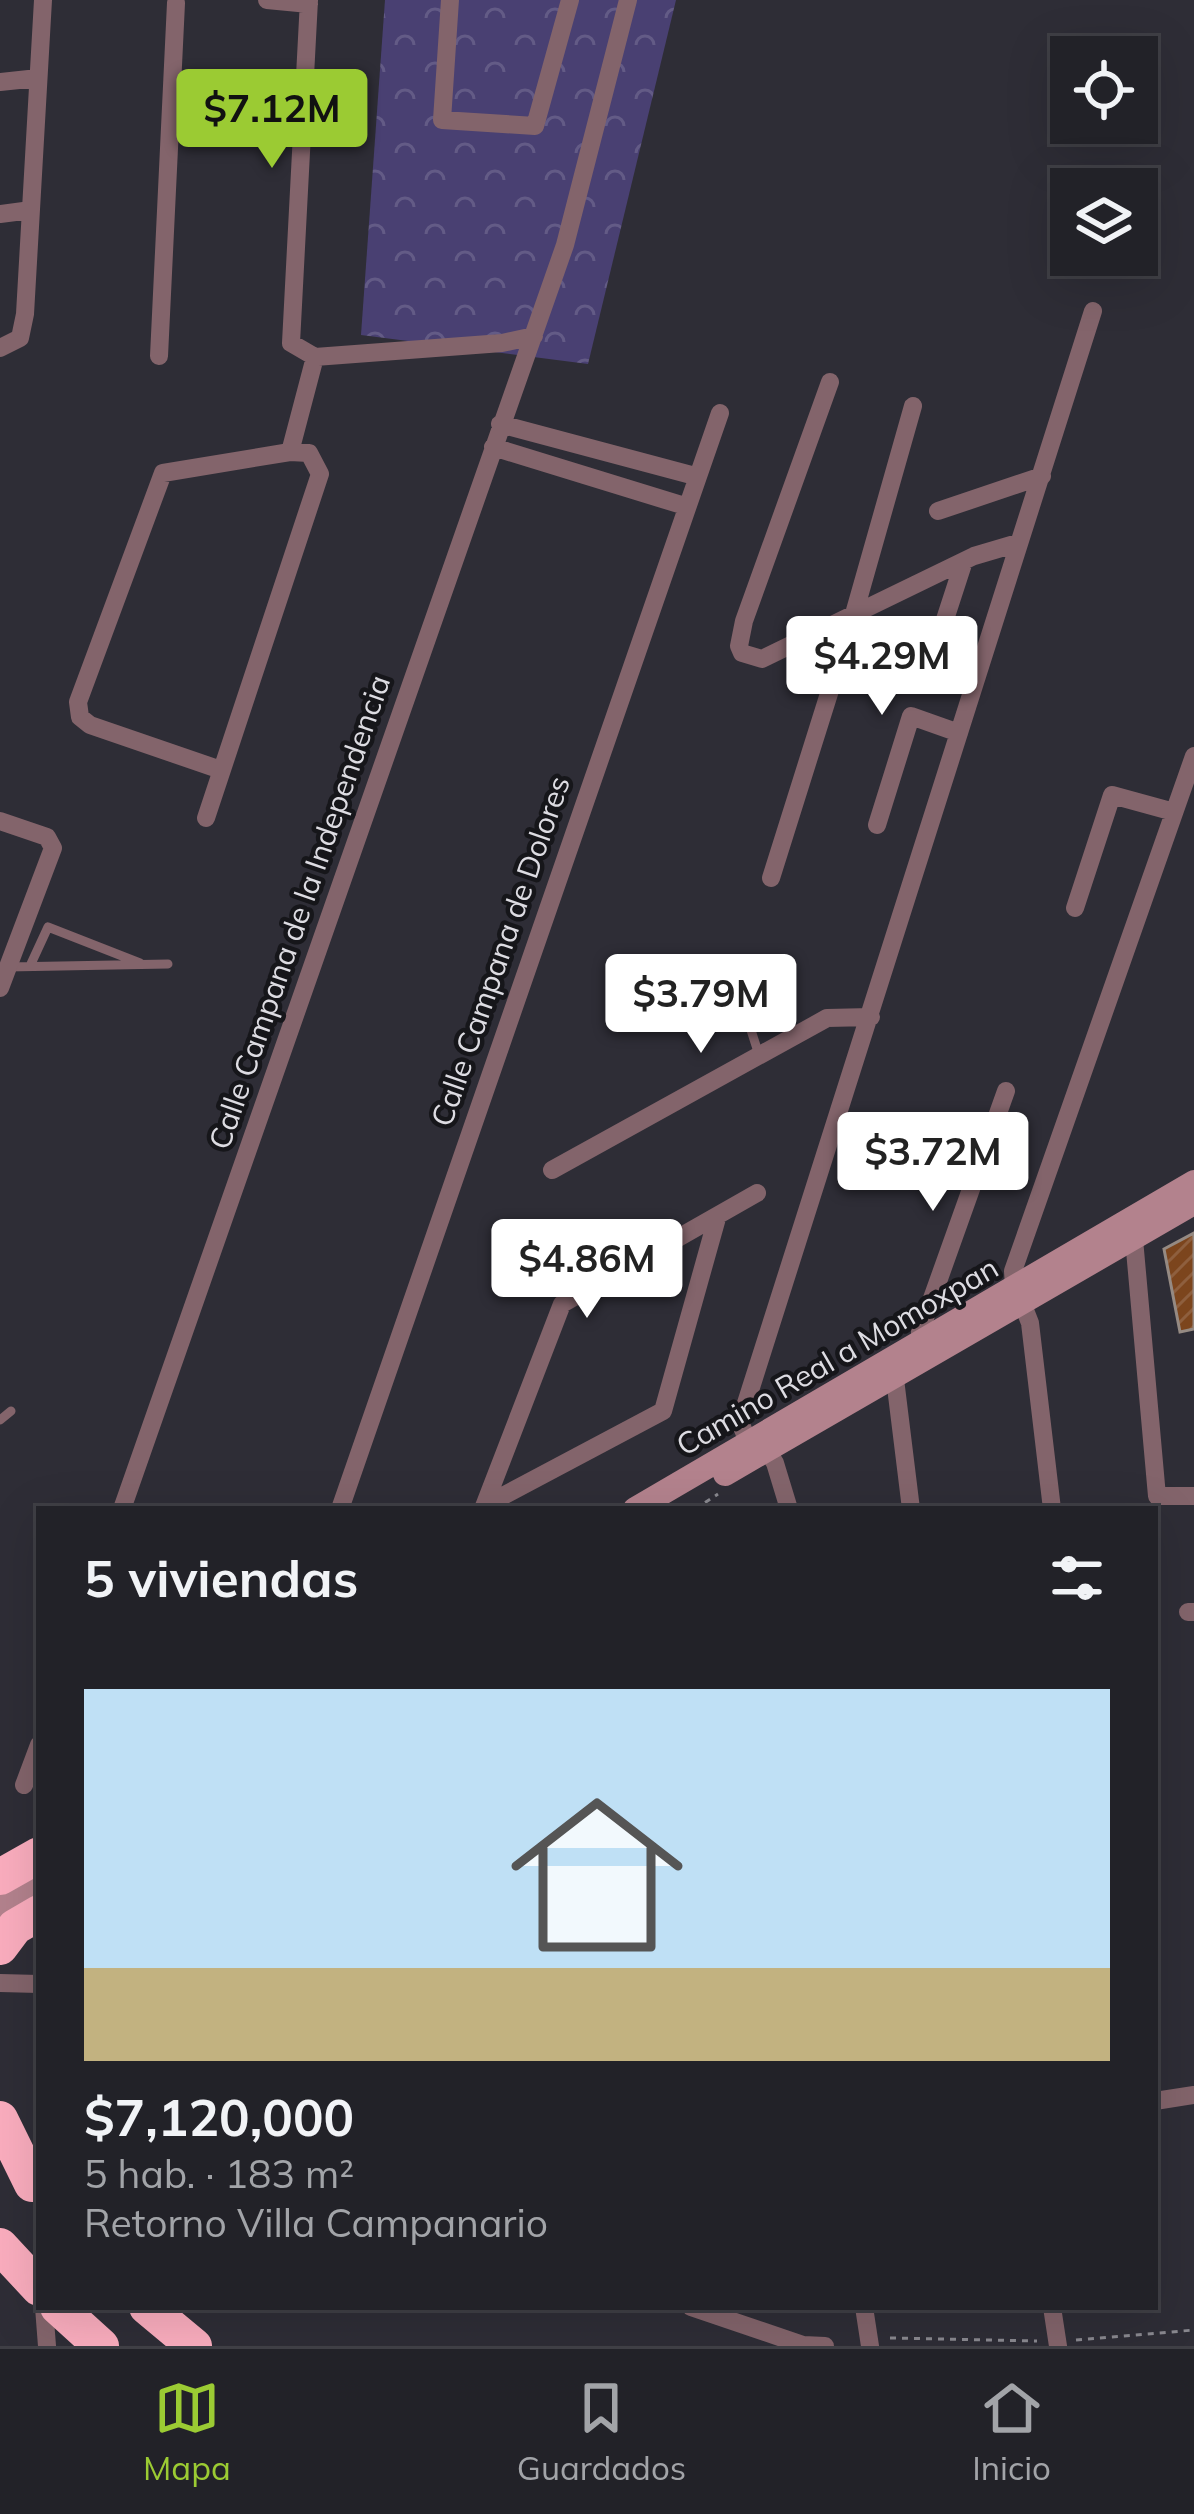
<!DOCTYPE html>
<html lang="es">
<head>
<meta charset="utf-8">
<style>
  :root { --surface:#222228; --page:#2e2f34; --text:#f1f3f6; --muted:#a2a4a8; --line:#3f3f45; --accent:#9bcb33 }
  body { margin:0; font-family:Mulish,sans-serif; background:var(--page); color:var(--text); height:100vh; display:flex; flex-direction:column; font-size:45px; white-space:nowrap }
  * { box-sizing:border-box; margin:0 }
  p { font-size:39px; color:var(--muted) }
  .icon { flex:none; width:66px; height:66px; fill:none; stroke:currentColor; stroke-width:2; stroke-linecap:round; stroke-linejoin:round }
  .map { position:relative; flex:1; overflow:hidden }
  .details { position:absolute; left:36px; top:1506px; width:1122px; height:804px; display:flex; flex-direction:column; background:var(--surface); border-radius:0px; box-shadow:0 12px 48px #0002,0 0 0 3px var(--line) }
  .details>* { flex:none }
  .controls { position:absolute; left:1050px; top:36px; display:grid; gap:24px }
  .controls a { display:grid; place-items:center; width:108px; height:108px; border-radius:0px; background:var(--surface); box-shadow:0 12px 48px #0002,0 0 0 3px var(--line); font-size:60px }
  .price { position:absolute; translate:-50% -102px; padding:0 27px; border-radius:12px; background:#fff; color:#222; font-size:39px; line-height:78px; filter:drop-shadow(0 3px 6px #0008) }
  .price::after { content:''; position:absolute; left:50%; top:72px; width:36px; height:27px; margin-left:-18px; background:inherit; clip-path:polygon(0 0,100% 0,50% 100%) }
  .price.current { background:var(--accent); color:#111 }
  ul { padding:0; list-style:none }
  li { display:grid; align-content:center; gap:24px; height:636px; padding:0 48px }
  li+li { border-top:3px solid var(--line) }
  li span { display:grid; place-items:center; height:372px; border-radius:0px; color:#555 }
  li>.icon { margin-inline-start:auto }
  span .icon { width:216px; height:216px; fill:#fffc; stroke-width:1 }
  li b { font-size:51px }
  h2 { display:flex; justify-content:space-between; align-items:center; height:144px; padding:0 48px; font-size:51px }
  .tab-bar { display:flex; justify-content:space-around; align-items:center; height:168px; border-top:3px solid var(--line); background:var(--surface); font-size:33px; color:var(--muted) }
  .tab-bar a { display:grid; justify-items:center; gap:6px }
  .tab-bar .current { color:var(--accent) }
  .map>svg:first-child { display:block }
  .park { fill:url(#park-crowns) }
  .building { fill:url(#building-hatch); stroke:#958a83; stroke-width:3 }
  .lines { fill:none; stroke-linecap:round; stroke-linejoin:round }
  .path { stroke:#89888f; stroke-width:3; stroke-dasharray:6 6; stroke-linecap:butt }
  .lane { stroke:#83646b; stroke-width:9 }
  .street { stroke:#83646b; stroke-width:18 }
  .secondary { stroke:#b3828d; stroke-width:24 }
  .highway { stroke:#faadbe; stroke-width:36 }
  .labels { text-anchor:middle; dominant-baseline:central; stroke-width:9; stroke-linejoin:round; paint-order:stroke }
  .street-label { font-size:30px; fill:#dddce2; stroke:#16161a }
</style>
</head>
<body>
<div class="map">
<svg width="1194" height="2346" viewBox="0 0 1194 2346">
  <defs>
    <pattern id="park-crowns" width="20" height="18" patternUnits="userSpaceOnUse" patternTransform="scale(3)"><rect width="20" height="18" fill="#494072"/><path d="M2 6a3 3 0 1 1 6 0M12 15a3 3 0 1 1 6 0" fill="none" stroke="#635b86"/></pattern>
    <pattern id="building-hatch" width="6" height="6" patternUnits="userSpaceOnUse" patternTransform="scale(3)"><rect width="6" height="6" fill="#7c451d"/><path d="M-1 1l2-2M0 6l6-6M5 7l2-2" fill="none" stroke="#8e5f3e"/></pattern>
  </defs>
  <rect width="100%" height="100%" fill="#2e2d36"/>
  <path class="park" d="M385,0h291l-88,364 -227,-29z"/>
  <path class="building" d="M1194,1233v96l-14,3 -16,-83z"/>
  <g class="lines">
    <path class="path" d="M695,1509l23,-15
      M890,2338l147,3
      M1076,2340l118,-10"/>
    <path class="lane" d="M30,966l18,-39 92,36
      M7,967l161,-3
      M696,1005h47l16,50
      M0,1420l11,-9"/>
    <path class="street" d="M267,0l42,4
      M309,0l-18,343 24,14 187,-14 32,-7
      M450,0l-8,120 93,6 35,-126
      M0,82l38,-4
      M0,214l31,-4
      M0,348l20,-10 5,-24 18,-314
      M159,356l17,-353
      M830,382l-86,239 -5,25 3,7 20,6 212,-103 44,-13
      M500,424l195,52
      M493,447l192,59
      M938,511l104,-35
      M924,684l40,-123
      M221,770l-131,-45 -10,-8 -2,-15 85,-229 127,-21
      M206,818l114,-344 -11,-21 -19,-1 25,-95
      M0,821l47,16 6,11 -53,140
      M877,825l34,-109 48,17
      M771,878l83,-264 59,-208
      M1075,908l37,-113 62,17
      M552,1170l275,-152 44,-1
      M1134,1239l23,257h37
      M1014,1287l-1,-16 181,-515
      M1023,1305l7,18 22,186
      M921,1342l-1,-10 86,-241
      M895,1379l16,130
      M762,1442l13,21 14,46
      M751,1449l-11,-27 353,-1111
      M484,1506l179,-95 54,-193
      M122,1509l443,-1264 63,-245
      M340,1509l380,-1096
      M483,1509l79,-205 195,-111
      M1188,1612h6
      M24,1785l15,-40
      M0,1983l39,1
      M1155,2101l39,-6
      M44,2307l3,39
      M691,2307l112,38 22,1
      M864,2307l6,39
      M1052,2307l6,39"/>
    <path class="secondary" d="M725,1474l469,-271
      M635,1509l559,-327
      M0,1906l39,-22"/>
    <path class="highway" d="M0,1877l39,-22
      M0,1947l15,-20 24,-14
      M0,2119l32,65
      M0,2246l39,42
      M58,2307l43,39
      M147,2307l47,39"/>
  </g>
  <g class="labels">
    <g class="street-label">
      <text transform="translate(299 912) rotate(-71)">Calle Campana de la Independencia</text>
      <text transform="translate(500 951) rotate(-71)">Calle Campana de Dolores</text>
      <text transform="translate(837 1356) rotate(-30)">Camino Real a Momoxpan</text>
    </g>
  </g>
</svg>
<div class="controls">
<a><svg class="icon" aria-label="locate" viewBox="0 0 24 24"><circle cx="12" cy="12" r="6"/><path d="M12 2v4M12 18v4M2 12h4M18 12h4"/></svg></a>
<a><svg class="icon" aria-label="layers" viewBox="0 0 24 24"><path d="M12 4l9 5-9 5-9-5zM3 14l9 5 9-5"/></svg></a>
</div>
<b class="price current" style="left:272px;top:171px">$7.12M</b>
<b class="price" style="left:882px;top:718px">$4.29M</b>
<b class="price" style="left:701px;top:1056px">$3.79M</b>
<b class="price" style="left:933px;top:1214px">$3.72M</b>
<b class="price" style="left:587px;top:1321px">$4.86M</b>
<section class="details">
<h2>5 viviendas<svg class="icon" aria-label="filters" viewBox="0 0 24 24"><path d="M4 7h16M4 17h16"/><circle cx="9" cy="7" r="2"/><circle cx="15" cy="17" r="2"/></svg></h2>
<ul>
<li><span style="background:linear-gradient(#bfe0f5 75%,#c2b280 0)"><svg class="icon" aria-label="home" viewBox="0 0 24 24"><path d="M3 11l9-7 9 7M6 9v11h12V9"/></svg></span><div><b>$7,120,000</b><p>5 hab. · 183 m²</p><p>Retorno Villa Campanario</p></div></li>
</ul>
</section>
</div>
<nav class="tab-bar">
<a class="current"><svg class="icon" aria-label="map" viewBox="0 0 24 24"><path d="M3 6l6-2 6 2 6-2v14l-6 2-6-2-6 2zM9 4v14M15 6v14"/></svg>Mapa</a>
<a><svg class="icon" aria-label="saved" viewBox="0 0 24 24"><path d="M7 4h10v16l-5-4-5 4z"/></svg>Guardados</a>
<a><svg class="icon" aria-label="home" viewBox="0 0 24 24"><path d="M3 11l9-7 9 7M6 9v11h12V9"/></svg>Inicio</a>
</nav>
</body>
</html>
